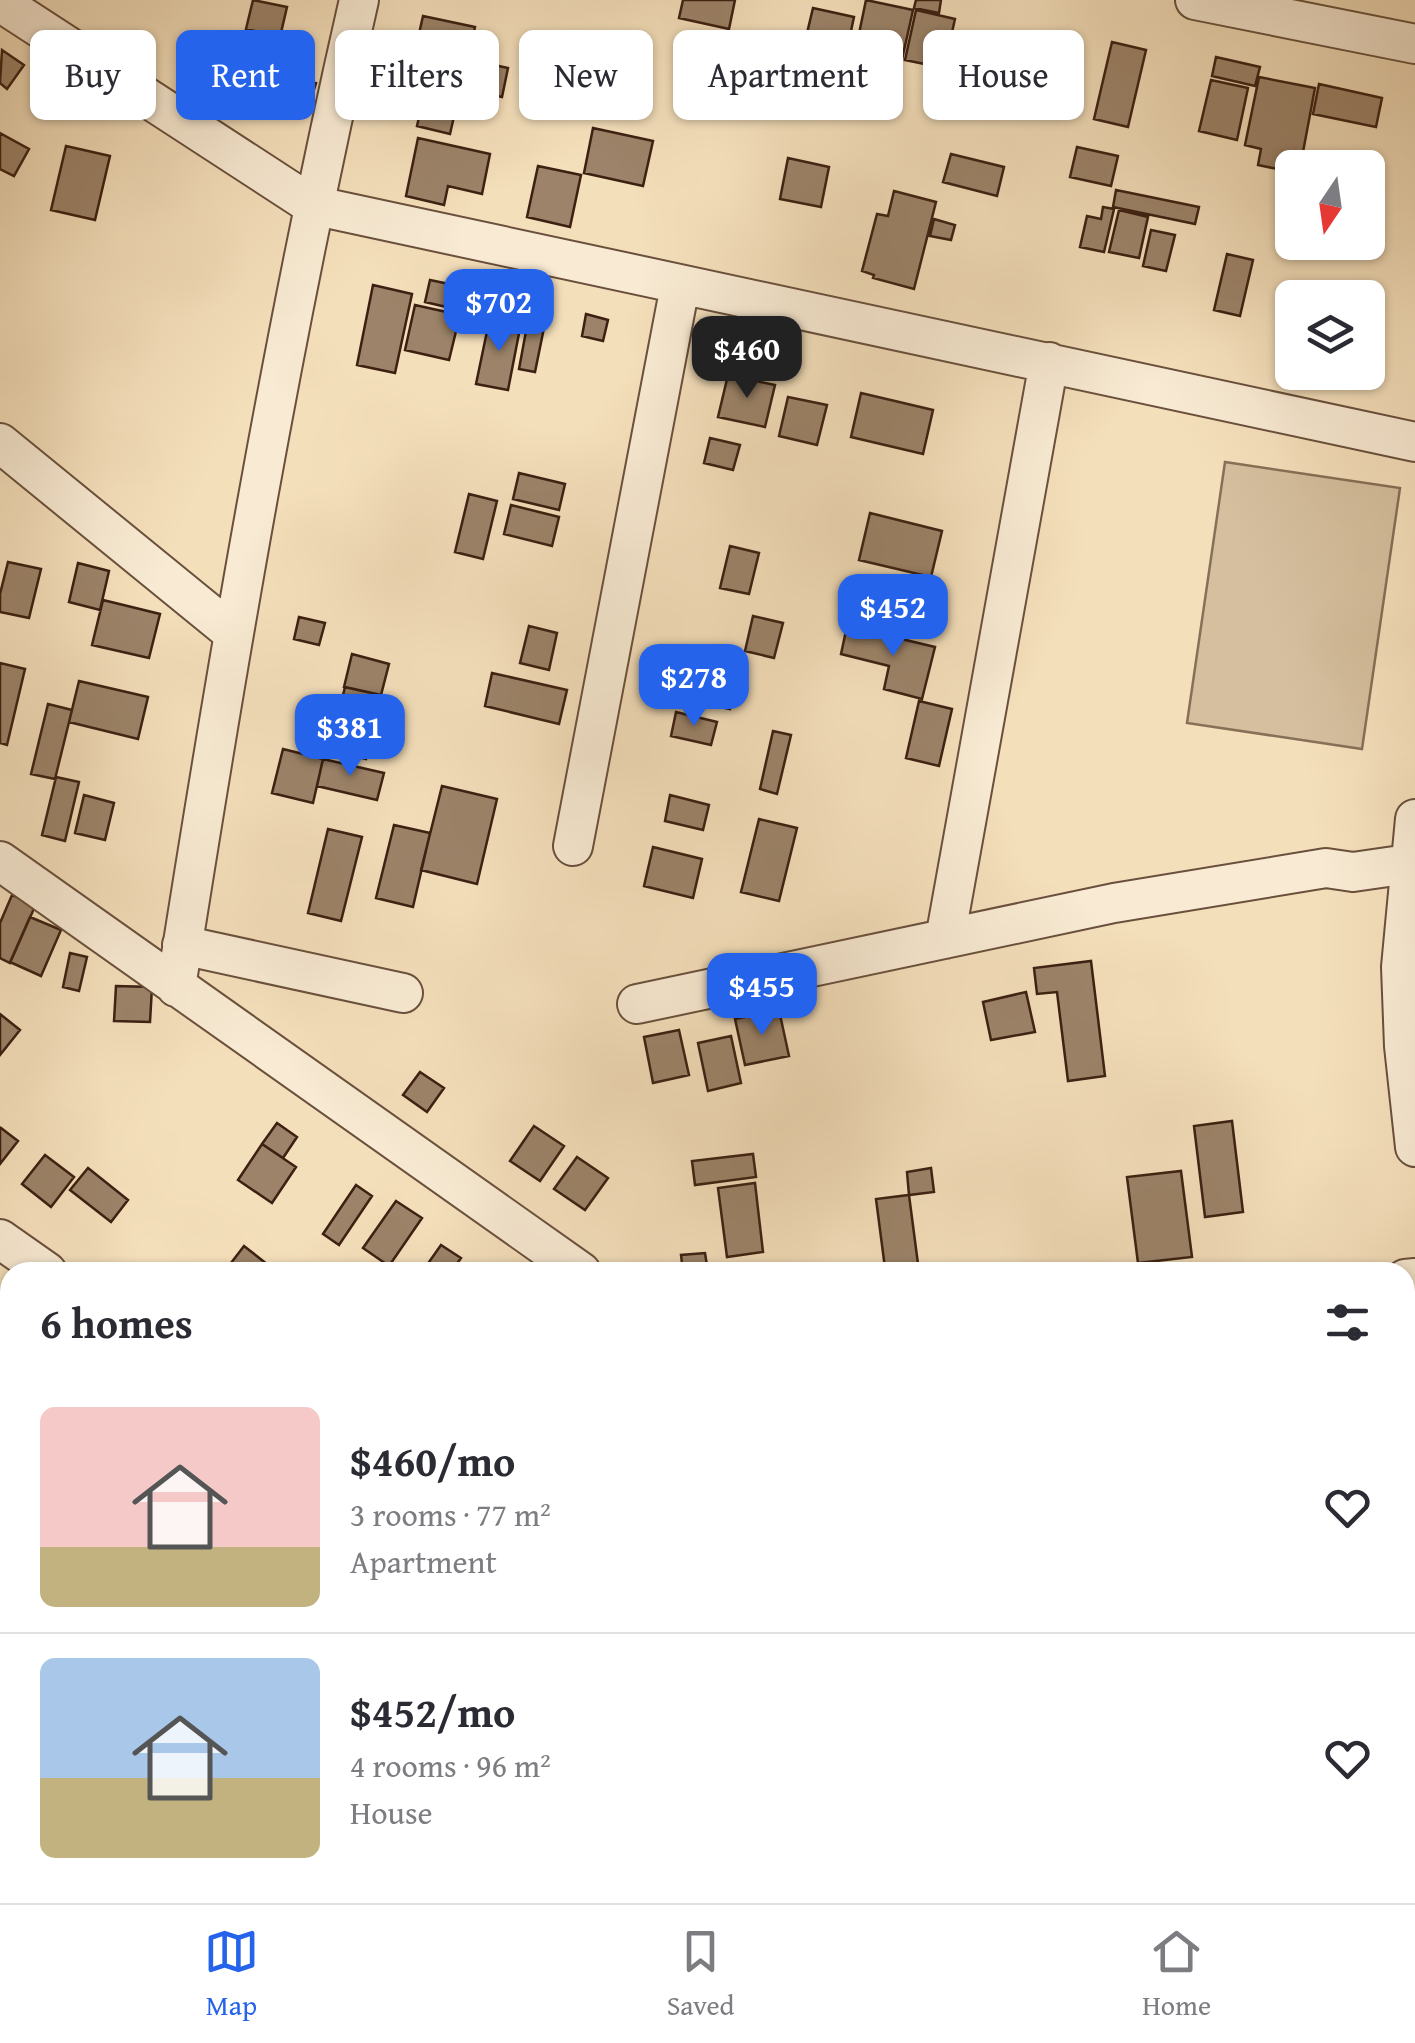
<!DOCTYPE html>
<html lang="en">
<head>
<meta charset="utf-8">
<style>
  :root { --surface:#fff; --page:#f2f2f3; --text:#2b2b33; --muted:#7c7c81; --line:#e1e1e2; --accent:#2563eb }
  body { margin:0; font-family:"Gentium Book Plus",serif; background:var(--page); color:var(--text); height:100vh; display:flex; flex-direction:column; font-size:38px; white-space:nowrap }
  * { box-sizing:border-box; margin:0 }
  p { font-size:32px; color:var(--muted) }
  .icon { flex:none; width:55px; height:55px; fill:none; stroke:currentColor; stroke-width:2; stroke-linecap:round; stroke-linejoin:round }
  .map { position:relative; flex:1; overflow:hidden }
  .sheet { position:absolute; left:0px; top:1262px; width:1415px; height:642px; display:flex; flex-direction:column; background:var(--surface); border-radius:30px 30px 0 0; box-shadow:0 2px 8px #0004 }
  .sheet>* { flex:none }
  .banner { position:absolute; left:30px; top:30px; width:1355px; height:90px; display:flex; gap:20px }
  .needle { width:65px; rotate:193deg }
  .controls { position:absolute; left:1275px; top:150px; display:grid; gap:20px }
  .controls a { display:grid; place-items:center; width:110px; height:110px; border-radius:15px; background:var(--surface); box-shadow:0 2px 8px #0004; font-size:50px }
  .price { position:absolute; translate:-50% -85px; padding:0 22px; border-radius:20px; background:var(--accent); color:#fff; font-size:32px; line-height:65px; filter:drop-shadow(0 2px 5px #0008) }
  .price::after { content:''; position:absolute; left:50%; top:60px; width:30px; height:22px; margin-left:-15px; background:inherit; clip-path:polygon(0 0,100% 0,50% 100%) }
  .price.on { background:#222; color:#fff }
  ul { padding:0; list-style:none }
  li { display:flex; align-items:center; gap:30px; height:250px; padding:0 40px }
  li+li { border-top:2px solid var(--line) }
  li span { display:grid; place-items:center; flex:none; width:280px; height:200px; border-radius:15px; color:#555 }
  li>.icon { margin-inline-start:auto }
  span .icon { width:120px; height:120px; fill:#fffc; stroke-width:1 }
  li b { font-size:42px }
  h2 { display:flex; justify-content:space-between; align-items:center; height:120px; padding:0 40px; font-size:42px }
  .chip { padding:0 35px; border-radius:15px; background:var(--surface); box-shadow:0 2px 8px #0004; font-size:35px; line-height:90px }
  .chip.on { background:var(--accent); color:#fff }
  .tabs { display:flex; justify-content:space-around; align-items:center; height:140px; border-top:2px solid var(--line); background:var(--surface); font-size:28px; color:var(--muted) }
  .tabs a { display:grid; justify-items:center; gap:5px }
  .tabs .on { color:var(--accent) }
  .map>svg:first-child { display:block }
  .green { fill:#d5bf9e; stroke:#887058; stroke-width:2.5 }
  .building { fill:#9c8369; stroke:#3c2011; stroke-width:2.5 }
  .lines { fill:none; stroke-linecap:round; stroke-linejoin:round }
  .lane-casing { stroke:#6a503c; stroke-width:25 }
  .street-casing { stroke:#6a503c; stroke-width:42 }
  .lane { stroke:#f8ead3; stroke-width:20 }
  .street { stroke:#f8ead3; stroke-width:38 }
</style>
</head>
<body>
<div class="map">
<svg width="1415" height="1903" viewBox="0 0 1415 1903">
  <rect width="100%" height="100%" fill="#f4dfbb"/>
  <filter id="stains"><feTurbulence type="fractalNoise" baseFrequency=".002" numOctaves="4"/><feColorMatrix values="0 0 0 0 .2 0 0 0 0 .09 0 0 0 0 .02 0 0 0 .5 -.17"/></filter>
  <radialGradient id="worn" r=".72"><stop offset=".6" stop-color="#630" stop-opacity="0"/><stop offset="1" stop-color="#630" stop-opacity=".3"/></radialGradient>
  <path class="green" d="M1225,462l175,26 -38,261 -175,-26z"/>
  <path class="building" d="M253,0l34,7 -7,30 -34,-8z
    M683,0h52l-6,29 -50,-11z
    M866,0l47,10 -12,54 -46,-11z
    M916,0h25l-2,13 -25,-5z
    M813,8l41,9 -9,42 -42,-9z
    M916,10l39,9 -11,49 -39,-8z
    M423,16l52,11 -9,41 -52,-12z
    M1112,42l34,8 -18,77 -34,-8z
    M2,50l22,15 -17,24 -7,-6z
    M1216,57l44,10 -5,19 -43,-10z
    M471,60l37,8 -6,29 -92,-21 4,-14 54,12z
    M961,64l24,6 -6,24 -23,-6z
    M282,74l34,9 -5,16 -33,-9z
    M1259,77l56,11 -15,80h-8v4l-34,-7 3,-16 -16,-4z
    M1211,80l37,8 -11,52 -38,-9z
    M390,84l24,5 -3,14 -24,-5z
    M1319,84l63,14 -6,29 -63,-13z
    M422,104l33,8 -5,22 -33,-8z
    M593,128l60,13 -10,45 -59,-13z
    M0,133l29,16 -15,27 -14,-7z
    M418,138l72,16 -8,40 -34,-8 -4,19 -38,-9z
    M66,146l44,10 -15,64 -44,-10z
    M1077,147l41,9 -7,30 -41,-9z
    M951,154l53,13 -7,29 -54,-14z
    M788,158l41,9 -8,40 -41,-8z
    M538,166l43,9 -11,52 -43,-10z
    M1116,190l83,17 -4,17 -82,-17z
    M894,191l42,11 -22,87 -41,-11 1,-3 -12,-4 15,-57 11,2z
    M1103,207l11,2 -10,43 -24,-5 7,-31 14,3z
    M1119,210l29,7 -9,41 -30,-6z
    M934,219l21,6 -4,15 -21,-4z
    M1151,230l24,5 -9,36 -23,-5z
    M1227,254l26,6 -13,56 -26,-6z
    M430,280l43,9 -5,23 -43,-10z
    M373,285l39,9 -17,79 -38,-8z
    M415,305l45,10 -11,45 -44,-10z
    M586,314l22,6 -5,21 -21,-5z
    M529,315l17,3 -11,54 -16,-3z
    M490,317l31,6 -13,67 -32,-6z
    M728,375l47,10 -10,42 -47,-10z
    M861,393l72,17 -10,44 -72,-17z
    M788,397l39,8 -10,40 -38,-9z
    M710,438l30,7 -7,25 -29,-7z
    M519,473l46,11 -6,26 -46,-11z
    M469,494l28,7 -14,58 -28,-7z
    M511,505l48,12 -7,29 -48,-12z
    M870,513l72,18 -11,46 -72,-17z
    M730,546l29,7 -10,41 -29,-6z
    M8,562l33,7 -12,49 -29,-6v-18z
    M78,563l31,8 -9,39 -31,-8z
    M103,600l57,14 -11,44 -57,-13z
    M753,616l30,7 -9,35 -29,-7z
    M299,617l26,6 -6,22 -25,-6z
    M529,626l28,7 -8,37 -29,-7z
    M847,626l88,21 -13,52 -38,-10 5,-23 -48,-12z
    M352,654l37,10 -8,31 -37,-8z
    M716,662l24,6 -10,41 -24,-5z
    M0,663l25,6 -18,76 -7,-2z
    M492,673l75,17 -8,34 -74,-18z
    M79,681l69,16 -10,42 -69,-17z
    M345,687l36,8 -15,64 -36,-9z
    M919,701l33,8 -13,57 -33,-8z
    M48,704l24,6 -17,69 -24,-5z
    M676,712l41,10 -6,23 -40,-9z
    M773,731l18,4 -14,59 -17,-5z
    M283,749l40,10 -10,44 -41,-10z
    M323,759l61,14 -7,27 -60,-14z
    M56,777l23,5 -14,59 -23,-6z
    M442,786l55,13 -20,85 -56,-14z
    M84,795l30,8 -9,37 -30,-7z
    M670,795l39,10 -6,25 -38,-9z
    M759,819l38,9 -18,73 -38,-9z
    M394,825l36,8 -17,74 -37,-9z
    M328,829l34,8 -21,84 -33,-8z
    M653,847l49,12 -9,39 -49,-12z
    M12,895l24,9 -26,59 -10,-5v-35z
    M30,917l31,13 -20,46 -31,-14z
    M70,953l17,4 -8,34 -16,-4z
    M1091,961l14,115 -37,5 -11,-89 -20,2 -3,-26z
    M116,986l36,1 -2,35 -36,-1z
    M1026,992l9,40 -44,8 -8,-38z
    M779,1010l10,46 -44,9 -10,-46z
    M0,1014l20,16 -20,25z
    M679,1030l10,45 -36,8 -9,-46z
    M731,1036l10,47 -33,8 -10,-48z
    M420,1072l24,16 -17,24 -24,-17z
    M1232,1121l11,91 -38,5 -11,-91z
    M277,1123l20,14 -14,21 -21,-14z
    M534,1126l30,20 -24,35 -30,-20z
    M1,1128l17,13 -18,23v-34z
    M262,1144l34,23 -24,36 -34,-23z
    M753,1154l3,23 -61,8 -3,-24z
    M45,1155l29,22 -23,30 -29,-23z
    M577,1157l31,21 -23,32 -31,-21z
    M88,1168l40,32 -17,22 -41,-32z
    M931,1168l3,24 -25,3 -2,-23z
    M1181,1171l11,86 -54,6 -11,-86z
    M755,1183l8,69 -36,5 -9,-69z
    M356,1185l16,11 -33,49 -16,-11z
    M909,1195l9,69 -33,4 -9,-69z
    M396,1201l26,17 -33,48 -26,-18z
    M441,1245l20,13 -10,14h-29z
    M244,1246l33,26h-34l-12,-9z
    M705,1253l3,19h-25l-2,-17z
    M10,1596v47l-10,1v-46z"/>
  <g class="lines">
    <defs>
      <path id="lane" d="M356,1895l22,8
        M168,1903l32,-8
        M873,1903v-8"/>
      <path id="street" d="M1195,0l220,44
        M0,2l312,203 1103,237
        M0,443l233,190
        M1415,819l-14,148 3,79 11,101
        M573,846l107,-560
        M0,861l581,411
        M945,939l104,-577
        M182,945l221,48
        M176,987c52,-330 108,-660 183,-987
        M637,1004l477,-101 212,-35 27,4 62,-9
        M0,1239l47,33
        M1405,1279l10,-1
        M0,1555l10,-2
        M1405,1662l10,-1
        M0,1835l10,-1"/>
    </defs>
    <use href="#lane" class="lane-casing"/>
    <use href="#street" class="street-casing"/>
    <use href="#lane" class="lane"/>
    <use href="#street" class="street"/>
  </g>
  <rect width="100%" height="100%" filter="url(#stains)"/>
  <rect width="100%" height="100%" fill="url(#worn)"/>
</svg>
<div class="controls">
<a><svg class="needle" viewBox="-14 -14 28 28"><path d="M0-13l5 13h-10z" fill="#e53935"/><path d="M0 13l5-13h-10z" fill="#7c7c81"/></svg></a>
<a><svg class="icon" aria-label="layers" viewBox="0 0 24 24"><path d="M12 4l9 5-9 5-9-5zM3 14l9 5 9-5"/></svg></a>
</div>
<b class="price" style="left:499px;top:354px">$702</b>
<b class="price on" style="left:747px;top:401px">$460</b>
<b class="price" style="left:893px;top:659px">$452</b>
<b class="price" style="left:694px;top:729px">$278</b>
<b class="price" style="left:350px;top:779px">$381</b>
<b class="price" style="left:762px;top:1038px">$455</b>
<div class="banner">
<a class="chip">Buy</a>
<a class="chip on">Rent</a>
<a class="chip">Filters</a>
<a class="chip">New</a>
<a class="chip">Apartment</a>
<a class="chip">House</a>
</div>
<section class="sheet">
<h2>6 homes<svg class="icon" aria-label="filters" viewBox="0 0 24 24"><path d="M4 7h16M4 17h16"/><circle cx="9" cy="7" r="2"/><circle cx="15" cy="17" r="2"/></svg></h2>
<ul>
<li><span style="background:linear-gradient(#f6c9c9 70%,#c2b280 0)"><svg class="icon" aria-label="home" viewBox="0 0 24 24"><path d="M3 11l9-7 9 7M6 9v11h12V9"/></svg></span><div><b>$460/mo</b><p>3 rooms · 77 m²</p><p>Apartment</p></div><svg class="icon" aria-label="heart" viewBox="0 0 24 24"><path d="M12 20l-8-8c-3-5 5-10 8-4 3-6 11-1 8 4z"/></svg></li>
<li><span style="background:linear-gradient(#a9c7e8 60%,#c2b280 0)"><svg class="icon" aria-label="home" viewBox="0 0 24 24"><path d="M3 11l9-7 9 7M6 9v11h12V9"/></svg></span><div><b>$452/mo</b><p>4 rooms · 96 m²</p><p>House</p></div><svg class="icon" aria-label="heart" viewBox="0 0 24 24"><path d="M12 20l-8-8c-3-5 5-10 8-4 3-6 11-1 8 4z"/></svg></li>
</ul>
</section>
</div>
<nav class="tabs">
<a class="on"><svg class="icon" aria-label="map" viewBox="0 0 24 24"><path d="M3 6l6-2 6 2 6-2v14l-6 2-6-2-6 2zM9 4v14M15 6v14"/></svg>Map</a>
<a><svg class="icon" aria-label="saved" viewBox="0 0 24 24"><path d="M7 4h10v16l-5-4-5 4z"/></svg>Saved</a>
<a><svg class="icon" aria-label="home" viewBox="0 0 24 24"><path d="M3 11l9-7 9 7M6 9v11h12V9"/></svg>Home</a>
</nav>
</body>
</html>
